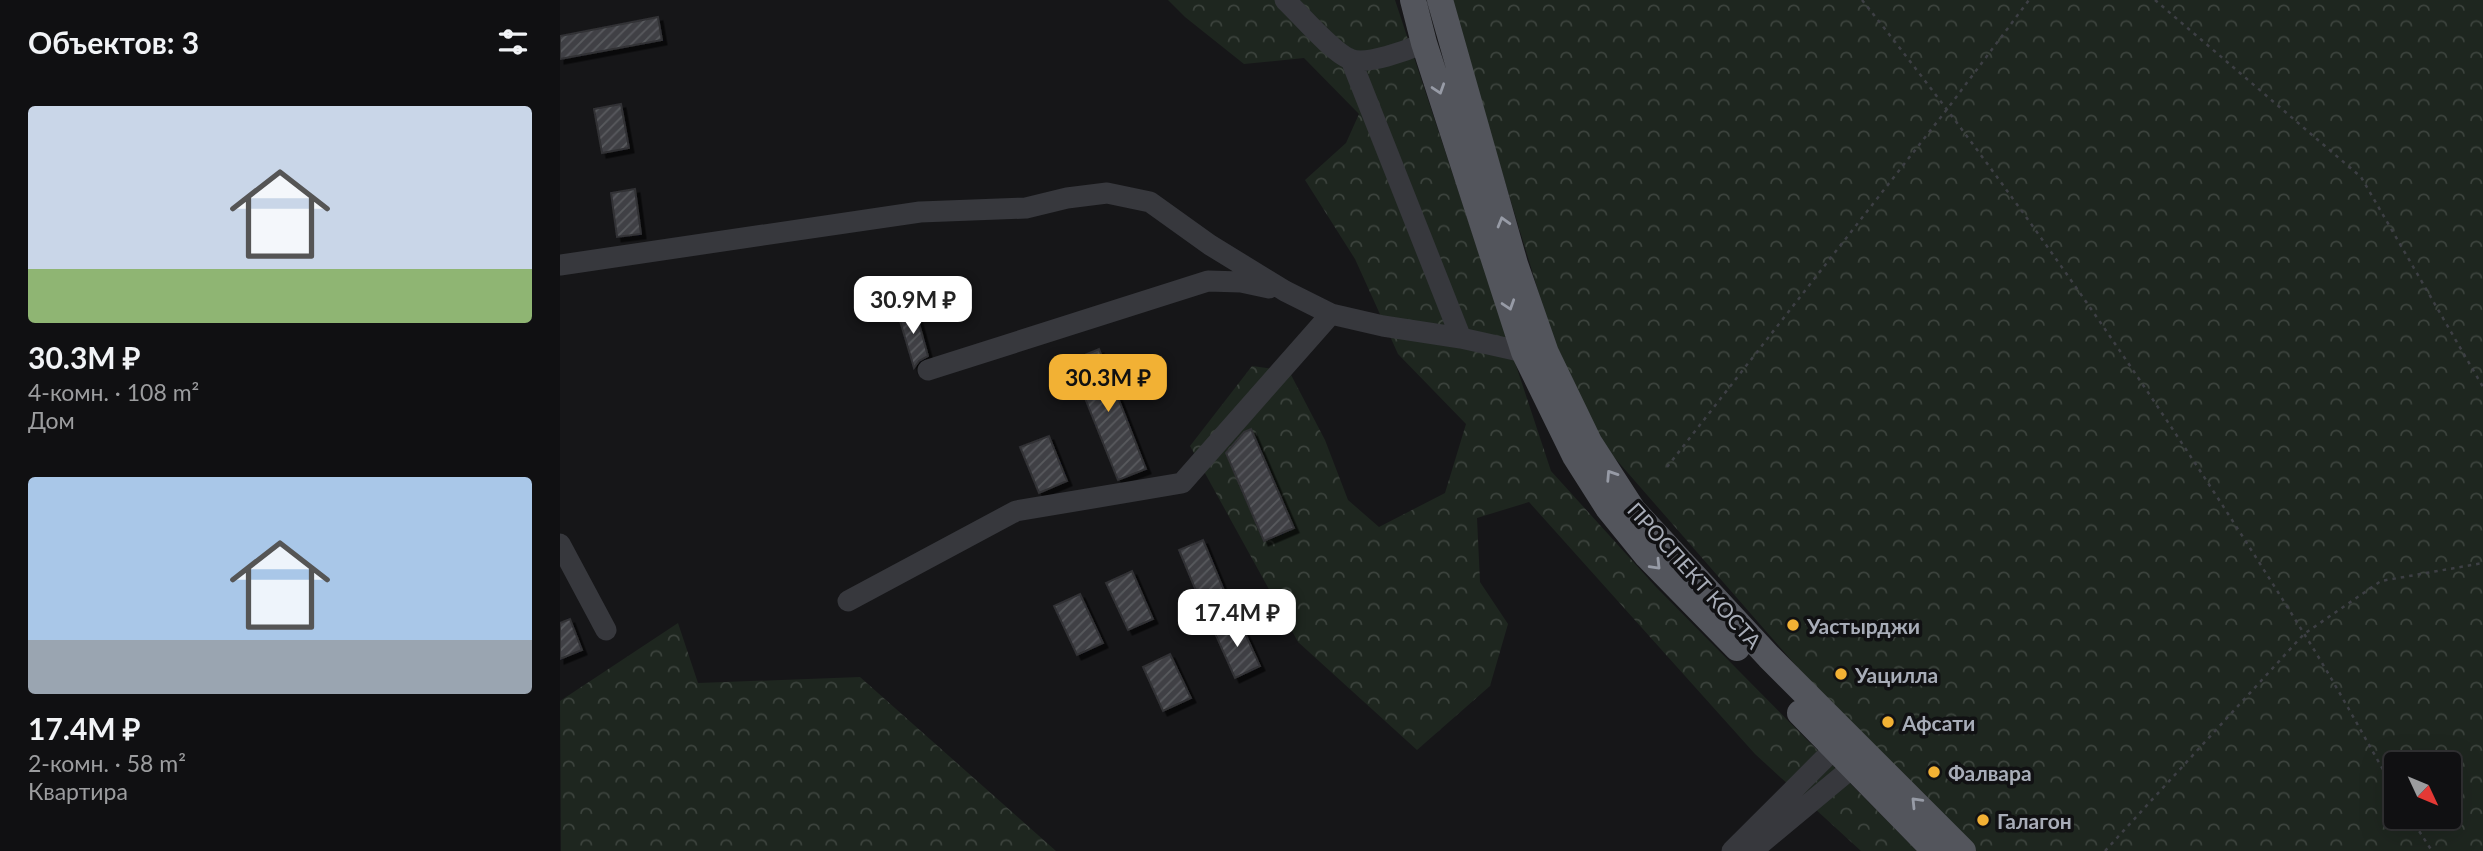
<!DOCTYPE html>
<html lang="ru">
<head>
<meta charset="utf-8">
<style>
  :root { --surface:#101012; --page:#19191b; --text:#f1f3f6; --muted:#9c9d9f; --line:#303032; --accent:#f2b134 }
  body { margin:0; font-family:Lato,sans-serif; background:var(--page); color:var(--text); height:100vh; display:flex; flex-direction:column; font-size:26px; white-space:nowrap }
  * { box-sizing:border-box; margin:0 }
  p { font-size:23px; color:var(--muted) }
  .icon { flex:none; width:38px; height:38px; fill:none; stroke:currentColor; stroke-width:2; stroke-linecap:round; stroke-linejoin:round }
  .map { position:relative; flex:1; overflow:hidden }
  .panel { display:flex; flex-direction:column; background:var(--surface); width:560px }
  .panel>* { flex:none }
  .needle { width:46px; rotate:134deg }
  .buttons { position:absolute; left:1824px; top:752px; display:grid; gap:14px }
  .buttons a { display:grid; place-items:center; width:77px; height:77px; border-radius:7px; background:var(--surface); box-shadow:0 7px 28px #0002,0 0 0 2px var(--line); font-size:35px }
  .price { position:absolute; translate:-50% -60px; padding:0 16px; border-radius:14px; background:#fff; color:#222; font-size:23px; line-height:46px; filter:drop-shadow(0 2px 4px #0008) }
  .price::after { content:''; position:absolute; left:50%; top:42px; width:21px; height:16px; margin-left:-10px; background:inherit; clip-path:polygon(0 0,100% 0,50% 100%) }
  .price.active { background:var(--accent); color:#111 }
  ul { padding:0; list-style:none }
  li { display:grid; align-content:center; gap:14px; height:371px; padding:0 28px }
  li span { display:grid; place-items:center; height:217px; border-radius:7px; color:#555 }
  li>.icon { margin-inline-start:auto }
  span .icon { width:126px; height:126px; fill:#fffc; stroke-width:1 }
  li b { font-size:30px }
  h2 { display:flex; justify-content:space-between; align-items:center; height:84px; padding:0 28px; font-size:30px }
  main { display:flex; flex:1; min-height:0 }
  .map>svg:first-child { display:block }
  .forest { fill:url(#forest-crowns); fill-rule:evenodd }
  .building { fill:url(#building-hatch); stroke:#303034; stroke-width:2; filter:url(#shadow) }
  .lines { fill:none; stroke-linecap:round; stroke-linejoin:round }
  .path { stroke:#3d3f44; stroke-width:2.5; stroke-dasharray:3.5 5; stroke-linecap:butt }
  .minor { stroke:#37383d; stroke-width:21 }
  .major { stroke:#53555c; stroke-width:26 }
  .oneway { stroke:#979ba6 }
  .poi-dot { fill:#f2b134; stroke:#111113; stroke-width:2.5 }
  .labels { text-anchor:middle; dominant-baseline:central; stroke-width:7; stroke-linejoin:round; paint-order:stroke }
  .street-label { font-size:21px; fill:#a8adb8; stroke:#111113 }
  .poi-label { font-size:21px; font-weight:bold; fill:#a8adb8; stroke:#111113; text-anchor:start }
</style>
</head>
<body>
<main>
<section class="panel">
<h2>Объектов: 3<svg class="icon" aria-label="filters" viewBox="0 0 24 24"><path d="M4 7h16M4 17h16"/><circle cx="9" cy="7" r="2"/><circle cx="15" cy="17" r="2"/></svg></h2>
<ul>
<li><span style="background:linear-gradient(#c9d6e8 75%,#8fb573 0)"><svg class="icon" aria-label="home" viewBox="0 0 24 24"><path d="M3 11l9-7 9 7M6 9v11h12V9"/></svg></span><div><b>30.3M ₽</b><p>4-комн. · 108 m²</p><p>Дом</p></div></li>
<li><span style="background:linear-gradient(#a9c7e8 75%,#9aa5b1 0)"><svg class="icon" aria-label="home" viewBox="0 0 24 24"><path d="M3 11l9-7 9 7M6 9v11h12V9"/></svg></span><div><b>17.4M ₽</b><p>2-комн. · 58 m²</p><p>Квартира</p></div></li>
</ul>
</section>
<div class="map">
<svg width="1923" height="851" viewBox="0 0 1923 851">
  <defs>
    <pattern id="forest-crowns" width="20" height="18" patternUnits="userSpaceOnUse" patternTransform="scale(1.75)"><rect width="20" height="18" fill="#1e261f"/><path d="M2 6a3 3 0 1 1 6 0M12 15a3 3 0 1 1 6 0" fill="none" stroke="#3c433d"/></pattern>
    <pattern id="building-hatch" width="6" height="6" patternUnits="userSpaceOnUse" patternTransform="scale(1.75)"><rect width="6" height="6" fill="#404145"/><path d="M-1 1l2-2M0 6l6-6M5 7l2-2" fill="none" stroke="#595a5e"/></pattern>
    <filter id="shadow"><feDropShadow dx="4.5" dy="4.5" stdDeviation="0" flood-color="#0009"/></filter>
  </defs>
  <rect width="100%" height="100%" fill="#161618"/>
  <path class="forest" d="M608,0h227l156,471 105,116 261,264h-56l-106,-97 -226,-252 -52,16 3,64 28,42 -18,62 -73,64 -119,-108 -108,-196 62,-80 37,5 36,69 23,60 31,27 66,-34 21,-69 -68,-70 -43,-95 -50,-79 41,-37 13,-29 -55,-56 -60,6 -59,-47z
    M890,0h1033v851h-511l-139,-143 -233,-267 -44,-91zM1836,765h52v52h-52z
    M118,623l20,60 162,-6 196,174h-495l-1,-150z"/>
  <path class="building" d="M98,17l4,23 -102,19v-23z
    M61,104l8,44 -27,5 -8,-44z
    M75,189l6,45 -24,3 -6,-44z
    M355,309l13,47 -9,5 -5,7 -16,-54z
    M539,349l47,120 -28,11 -48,-119z
    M691,429l43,99 -30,13 -38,-88 18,-21z
    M489,436l18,45 -28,12 -19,-46z
    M643,540l25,60 -24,10 -25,-60z
    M572,571l21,48 -25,11 -22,-47z
    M520,594l23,49 -26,12 -23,-49z
    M10,619l12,31 -22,9v-36z
    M679,620l21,46 -25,12 -21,-47z
    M610,654l21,44 -28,13 -20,-44z"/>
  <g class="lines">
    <path class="path" d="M1302,0c160,201 305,414 441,632 33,52 62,107 93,160
      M1595,0l206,177 122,210
      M1107,467l281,-359 81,-108
      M1850,817l22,34
      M1545,851l199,-217 77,-53 102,-18"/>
    <path class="minor" d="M725,0c15,14 48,53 65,59 16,7 58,-9 74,-16
      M791,60l110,278 63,14
      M0,265l360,-53 106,-4 41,-10 40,-5 43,9 60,43 75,46 46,23 52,12 78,12
      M368,370l280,-89 33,1 28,6
      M0,544l46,86
      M288,601l168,-90 166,-28 149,-169
      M1172,851l103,-103
      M1192,851l101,-84"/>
    <path class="major" d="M853,0l11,43 100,309 51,104 33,52 39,48 90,92
      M880,0l75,264 31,89 43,89 44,68 136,147 194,194
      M1240,713l135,138"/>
  </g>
  <defs><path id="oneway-chevron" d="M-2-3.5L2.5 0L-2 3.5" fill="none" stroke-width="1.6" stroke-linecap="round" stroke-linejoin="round" transform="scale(1.75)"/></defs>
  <g class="oneway">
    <use href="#oneway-chevron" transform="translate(879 89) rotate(72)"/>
    <use href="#oneway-chevron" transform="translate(943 222) rotate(-106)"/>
    <use href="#oneway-chevron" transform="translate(949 305) rotate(72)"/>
    <use href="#oneway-chevron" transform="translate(1051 475) rotate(-123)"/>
    <use href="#oneway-chevron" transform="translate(1096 565) rotate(46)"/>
    <use href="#oneway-chevron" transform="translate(1356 802) rotate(-134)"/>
  </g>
  <g class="poi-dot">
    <circle cx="1233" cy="625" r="7"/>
    <circle cx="1281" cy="674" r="7"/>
    <circle cx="1328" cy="722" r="7"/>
    <circle cx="1374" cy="772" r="7"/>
    <circle cx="1423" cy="820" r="7"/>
  </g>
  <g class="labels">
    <g class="street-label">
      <text transform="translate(1135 575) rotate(48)">ПРОСПЕКТ КОСТА</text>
    </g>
    <g class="poi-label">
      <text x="1247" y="625">Уастырджи</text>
      <text x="1295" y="674">Уацилла</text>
      <text x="1342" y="722">Афсати</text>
      <text x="1388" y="772">Фалвара</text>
      <text x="1437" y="820">Галагон</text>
    </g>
  </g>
</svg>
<div class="buttons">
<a><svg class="needle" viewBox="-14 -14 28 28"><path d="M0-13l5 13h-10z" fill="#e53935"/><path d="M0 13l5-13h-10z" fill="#9c9d9f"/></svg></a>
</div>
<b class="price" style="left:353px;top:336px">30.9M ₽</b>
<b class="price active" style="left:548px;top:414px">30.3M ₽</b>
<b class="price" style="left:677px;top:649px">17.4M ₽</b>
</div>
</main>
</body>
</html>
